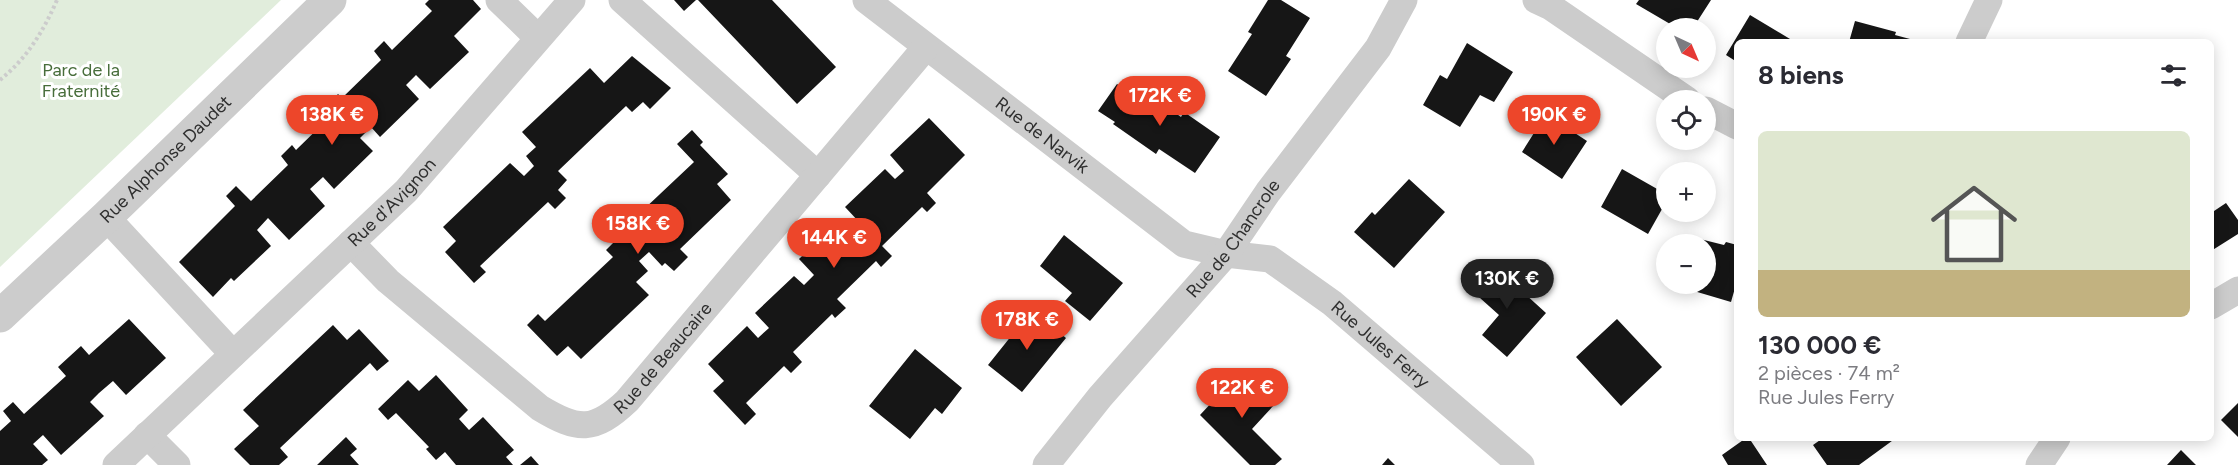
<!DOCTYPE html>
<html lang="fr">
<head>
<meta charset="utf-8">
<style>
  :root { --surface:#fff; --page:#f7f7f7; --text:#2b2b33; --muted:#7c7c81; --accent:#ed462a }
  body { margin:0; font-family:Figtree,sans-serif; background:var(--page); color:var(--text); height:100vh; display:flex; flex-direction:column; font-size:22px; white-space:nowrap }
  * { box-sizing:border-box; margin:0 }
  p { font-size:20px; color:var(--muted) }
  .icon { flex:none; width:33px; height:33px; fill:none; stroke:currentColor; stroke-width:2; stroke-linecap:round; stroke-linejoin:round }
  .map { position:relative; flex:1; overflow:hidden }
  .sheet { position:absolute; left:1734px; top:39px; width:480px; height:402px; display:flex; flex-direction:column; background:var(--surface); border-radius:9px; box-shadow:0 3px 15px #0003 }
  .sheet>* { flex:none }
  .needle { width:39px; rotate:136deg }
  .fabs { position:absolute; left:1656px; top:18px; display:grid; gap:12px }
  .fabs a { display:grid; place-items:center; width:60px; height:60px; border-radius:50%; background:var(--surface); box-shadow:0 3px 15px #0003; font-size:30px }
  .price { position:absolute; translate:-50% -51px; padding:0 14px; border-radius:21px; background:var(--accent); color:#fff; font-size:20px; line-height:39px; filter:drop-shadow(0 2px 3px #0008) }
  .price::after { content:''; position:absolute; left:50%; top:36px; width:18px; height:14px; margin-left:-9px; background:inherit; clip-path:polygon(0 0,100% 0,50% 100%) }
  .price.on { background:#222; color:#fff }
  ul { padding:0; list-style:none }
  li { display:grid; align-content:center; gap:12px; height:318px; padding:0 24px }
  li span { display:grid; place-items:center; height:186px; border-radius:9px; color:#555 }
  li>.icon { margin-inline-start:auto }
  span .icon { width:108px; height:108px; fill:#fffc; stroke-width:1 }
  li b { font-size:26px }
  h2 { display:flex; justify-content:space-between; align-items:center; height:72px; padding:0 24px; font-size:26px }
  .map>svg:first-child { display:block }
  .green { fill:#e1eddc }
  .building { fill:#161616 }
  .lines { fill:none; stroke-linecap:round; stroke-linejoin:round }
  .path { stroke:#ccc; stroke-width:4; stroke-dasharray:3 3; stroke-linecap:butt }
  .minor { stroke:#ccc; stroke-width:27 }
  .tertiary { stroke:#ccc; stroke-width:33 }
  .labels { text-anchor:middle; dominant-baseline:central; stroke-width:6; stroke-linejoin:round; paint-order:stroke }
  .park-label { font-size:18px; fill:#476d3a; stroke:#fff }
  .street-label { font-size:18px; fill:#2f2f2f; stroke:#fff }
</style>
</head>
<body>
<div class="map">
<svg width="2238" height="465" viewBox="0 0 2238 465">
  <rect width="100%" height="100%" fill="#fff"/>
  <path class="green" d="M0,0h281l-281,267z"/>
  <path class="building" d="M429,0h44l8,9 -27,27 15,16 -39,37 -14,-14 -10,10 13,14 -39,38 -9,-10 -11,11 13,13 -39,38 -11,-12 -13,12 15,17 -36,34 -21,-22 -11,12 14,16 -37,35 -3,-3 -18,19 -34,-35 56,-56 -9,-10 10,-10 15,15 37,-36 -7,-9 11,-11 4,5 39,-38 -7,-7 10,-11 4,4 39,-38 -7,-9 10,-10 8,9 40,-39 -7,-7z
    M674,0h22l-12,11z
    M698,0h74l64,67 -39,37z
    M1268,0h13l29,18 -24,38 5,3 -25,37 -38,-25 24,-37 -4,-2z
    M1639,0h72l-18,28h-16l-41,-24z
    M1750,15l45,27h-58v20l-11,-7z
    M1855,21l41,11 -1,3 15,4 -1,3h-60z
    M1467,43l46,29 -19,30 -14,-7 -20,32 -37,-22 17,-30 7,4z
    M632,56l39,32 -21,21 -7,-7 -11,10 -6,-6 -68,65 9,9 -9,10 8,8 -11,11 -7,-7 -68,64 6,6 -12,11 -29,-31 11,-11 -13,-14 67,-64 14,13 10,-10 -8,-10 10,-9 -14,-15 68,-64 14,15z
    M1117,84l16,10 4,-7 44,30 3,-5 36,25 -25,36 -36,-24 -3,5 -43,-30 2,-2 -17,-11z
    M1546,114l41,27 -25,38 -40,-27z
    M929,118l36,37 -38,38 9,10 -9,9 -5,-5 -40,39 10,10 -11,11 -5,-6 -39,38 9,9 -11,10 -3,-4 -39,38 9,10 -11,11 -7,-7 -38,37 10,11 -11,11 -32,-34 11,-10 -16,-17 39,-38 11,12 11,-10 -14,-15 39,-37 10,9 10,-10 -15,-16 39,-37 11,11 11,-10 -15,-16 40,-38 10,10 9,-8 -14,-16z
    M692,130l11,12 -3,3 28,29 -11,10 14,16 -51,49 8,8 -14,14 -9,-8 -3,3 -13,-14 -10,9 9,10 -12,11 13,13 -68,64 -13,-13 -11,10 -30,-31 11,-11 7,7 68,-64 -7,-7 11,-11 -8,-9 9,-9 7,6 69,-65 -17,-18z
    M1622,169l44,25v8l-18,32 -47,-27z
    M1409,179l36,33 -51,56 -40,-36 18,-20 3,3z
    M2226,203l12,17v14l-27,17v-38z
    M1064,235l59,48 -33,38 -25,-20 7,-8 -32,-27z
    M1692,237l32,8 2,-3 11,3v36l-6,21 -54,-16 1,-2h28v-40h-17z
    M1492,264l54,49 -39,44 -25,-22 17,-20 -29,-26z
    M1032,310l34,28 -44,54 -34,-27z
    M129,319l37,39 -40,37 -13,-14 -14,12 -9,9 14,14 -43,39 -18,-20 -10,9 15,16 -6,5h-42v-34l11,-10 -8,-10 10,-9 11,12 42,-38 -8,-9 23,-21 8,9z
    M1617,319l45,48 -41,39 -45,-49z
    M333,325l14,15 12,-11 30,32 -12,10 -7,-8 -90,85 8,9 -9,8h-29l-16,-16 25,-23 -16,-16z
    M915,349l47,39 -20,26 -7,-6 -25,31 -41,-33z
    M1237,368l37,37 -22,24 30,30 -7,6h-25l-50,-50 29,-31 -4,-5z
    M436,375l32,35 -9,9 10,11 14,-13 31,33 -8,7 7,8h-57l-11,-13 -9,8 -10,-11 3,-2 -33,-34 -8,7 -10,-11 30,-29 11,11z
    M2238,403v34l-17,-17z
    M346,437l11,12 -7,6 9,10h-42z
    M1746,438h3l18,27h-39l-6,-10z
    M1823,438h73l-37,27h-32l-14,-20z
    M2181,450l15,15h-29z
    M531,456l8,9h-19z
    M1388,458l7,7h-13z"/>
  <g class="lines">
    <path class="path" d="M0,80c27,-22 43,-48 57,-80"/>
    <g class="minor">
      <path d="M499,0l39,38"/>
      <path d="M622,0l196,175"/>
      <path id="s1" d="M866,0l318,244 42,10 44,5 62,44 189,162"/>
      <path d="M1536,0l15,7 136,93"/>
      <path d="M1969,42l20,-42"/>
      <path d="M1706,110l31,16"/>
      <path d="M106,217l127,137"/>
      <path id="s2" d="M351,243l37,38 152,127c38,23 54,24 87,-7l299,-354"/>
      <path d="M2211,306l27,-16"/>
      <path d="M147,435l30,30"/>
      <path id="s3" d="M116,465l290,-274 166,-191"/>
      <path id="s4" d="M1046,465l54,-68 126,-143 42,-62 110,-144 26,-48"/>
      <path d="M2039,465l18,-27"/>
    </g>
    <path class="tertiary" id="s5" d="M0,316l106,-99 224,-217"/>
  </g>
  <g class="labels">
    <g class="park-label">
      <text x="81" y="70">Parc de la<tspan x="81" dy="21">Fraternité</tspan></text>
    </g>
    <g class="street-label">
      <text stroke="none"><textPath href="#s1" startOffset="222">Rue de Narvik</textPath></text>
      <text stroke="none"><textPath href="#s5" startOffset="228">Rue Alphonse Daudet</textPath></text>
      <text stroke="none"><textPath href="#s3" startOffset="381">Rue d'Avignon</textPath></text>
      <text stroke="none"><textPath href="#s4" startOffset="294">Rue de Chancrole</textPath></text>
      <text stroke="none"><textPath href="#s1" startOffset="628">Rue Jules Ferry</textPath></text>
      <text stroke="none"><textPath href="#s2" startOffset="405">Rue de Beaucaire</textPath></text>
    </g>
  </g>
</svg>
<div class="fabs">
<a><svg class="needle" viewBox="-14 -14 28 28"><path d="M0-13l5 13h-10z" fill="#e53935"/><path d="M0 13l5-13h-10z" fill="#7c7c81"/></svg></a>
<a><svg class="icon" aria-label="locate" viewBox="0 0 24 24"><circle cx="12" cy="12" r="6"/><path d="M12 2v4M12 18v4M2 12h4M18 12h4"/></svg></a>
<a>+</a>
<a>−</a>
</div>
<b class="price" style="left:1160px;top:127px">172K €</b>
<b class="price" style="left:332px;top:146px">138K €</b>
<b class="price" style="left:1554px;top:146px">190K €</b>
<b class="price" style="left:638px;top:255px">158K €</b>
<b class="price" style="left:834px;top:269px">144K €</b>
<b class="price on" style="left:1507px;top:310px">130K €</b>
<b class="price" style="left:1027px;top:351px">178K €</b>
<b class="price" style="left:1242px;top:419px">122K €</b>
<section class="sheet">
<h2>8 biens<svg class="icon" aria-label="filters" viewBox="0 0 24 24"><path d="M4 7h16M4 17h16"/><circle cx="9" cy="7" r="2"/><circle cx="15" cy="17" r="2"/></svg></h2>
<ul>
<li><span style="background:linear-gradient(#dfe7d0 75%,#c2b280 0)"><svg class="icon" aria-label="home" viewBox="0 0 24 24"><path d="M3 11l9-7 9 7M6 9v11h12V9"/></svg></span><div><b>130 000 €</b><p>2 pièces · 74 m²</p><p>Rue Jules Ferry</p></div></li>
</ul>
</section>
</div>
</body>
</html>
